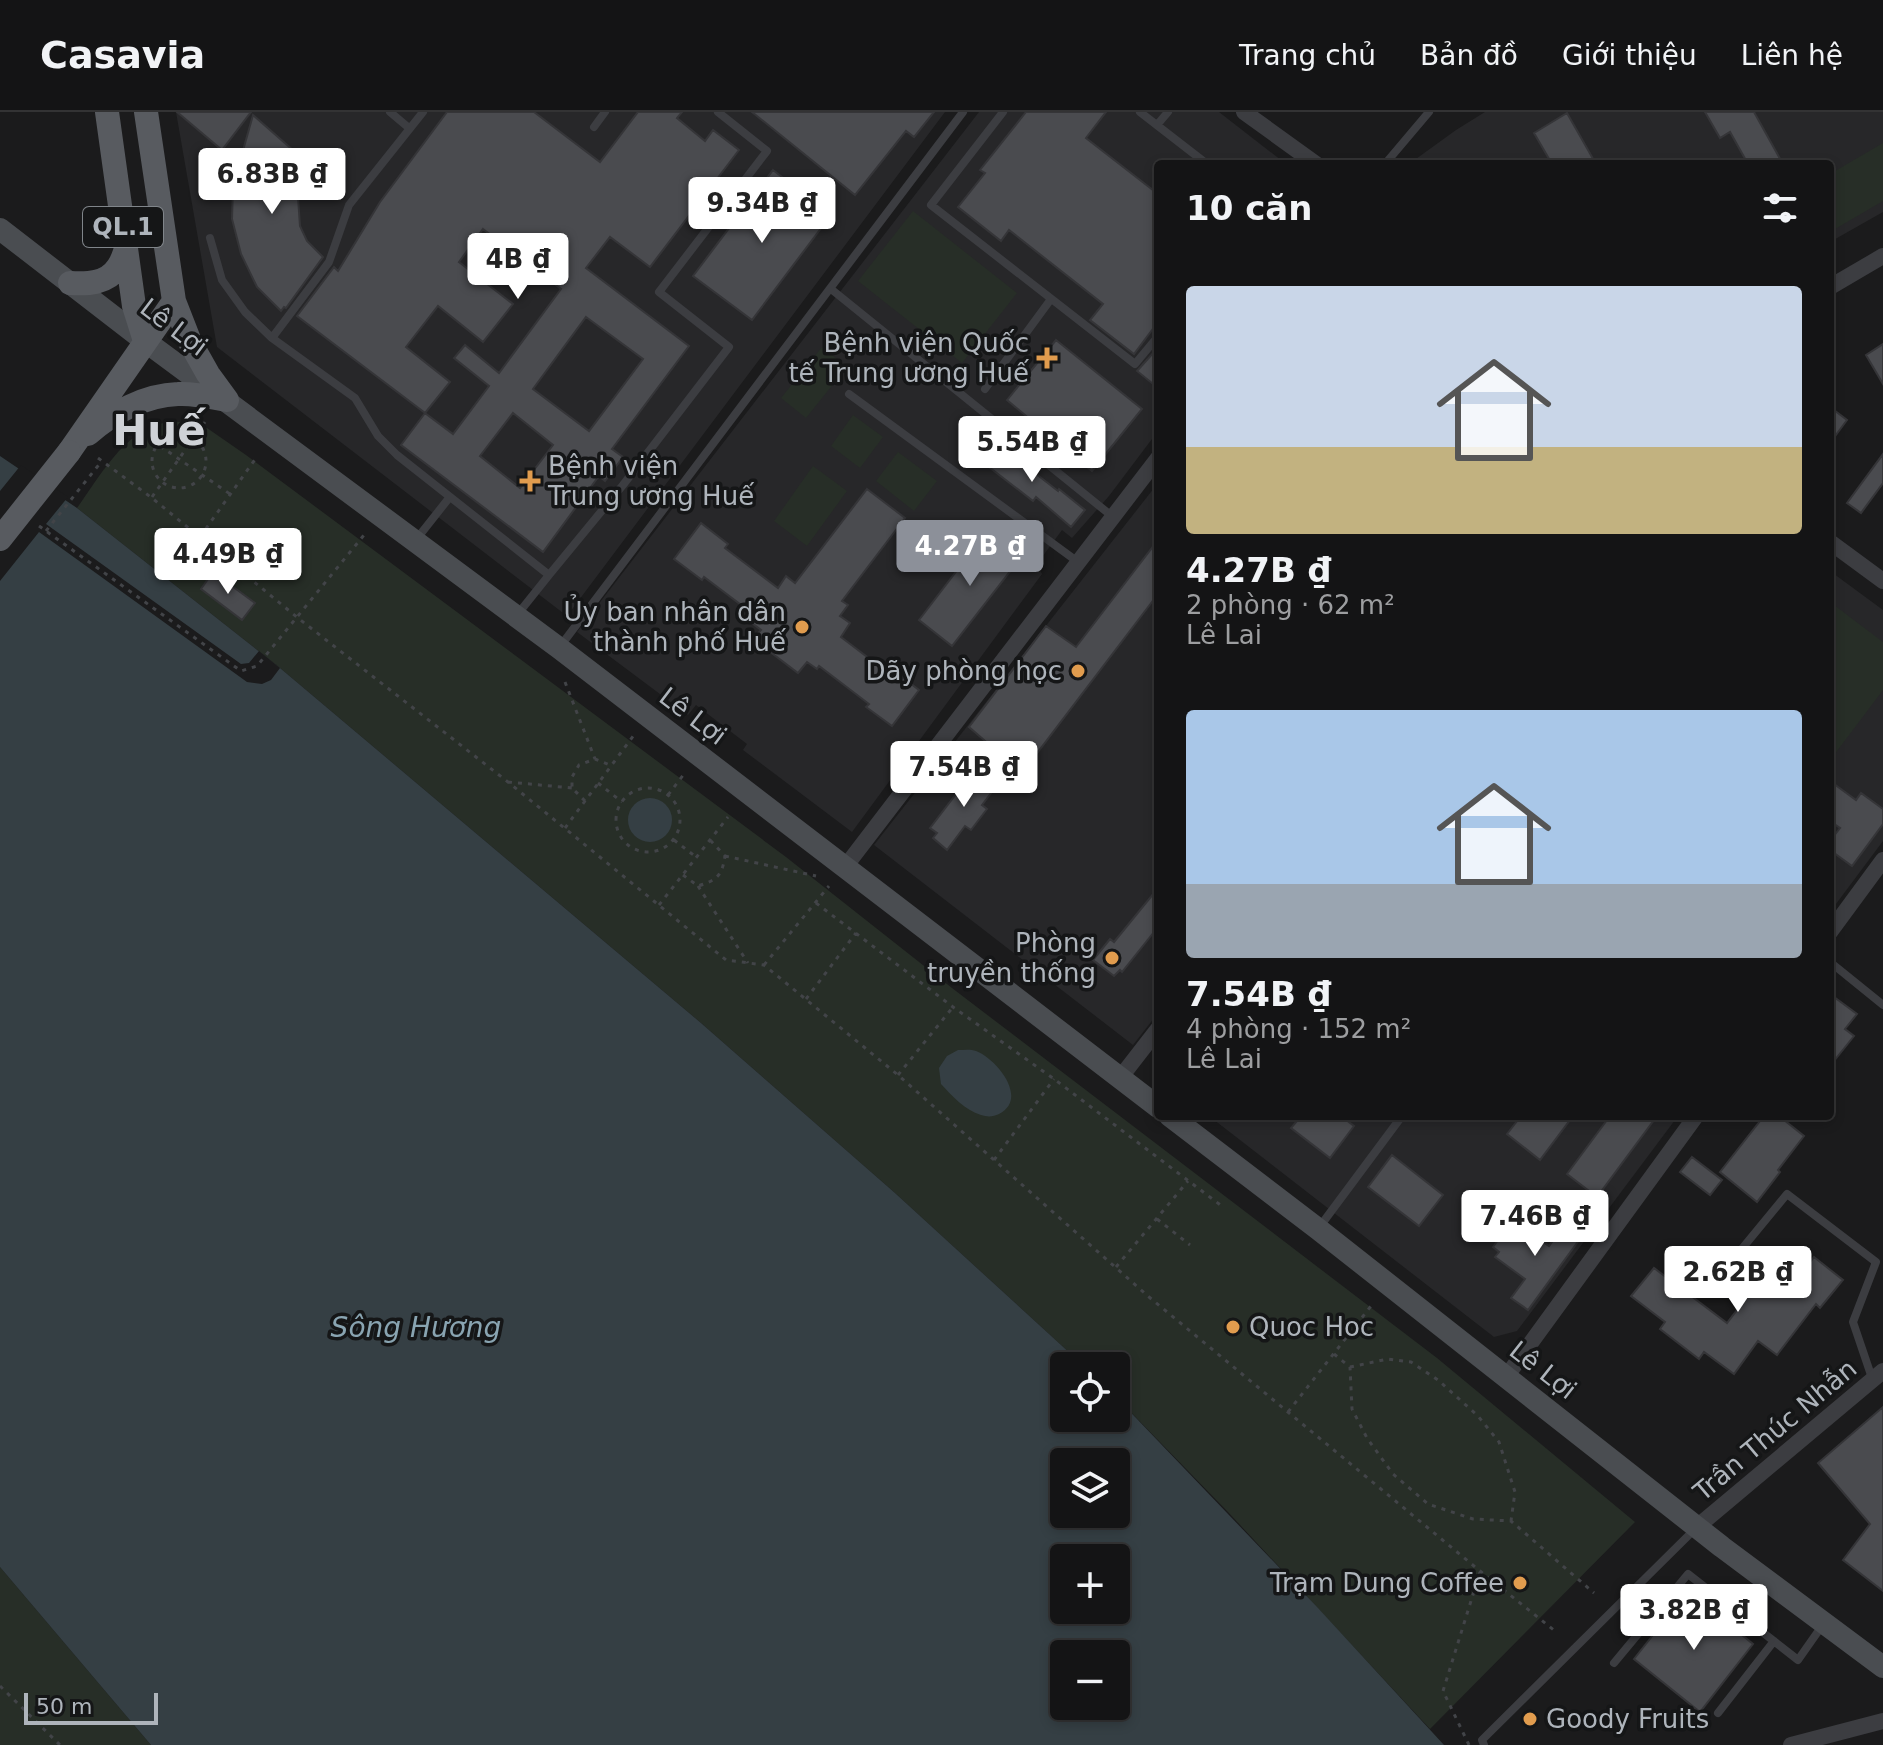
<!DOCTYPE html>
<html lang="vi">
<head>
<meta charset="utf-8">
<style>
  :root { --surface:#141415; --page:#212122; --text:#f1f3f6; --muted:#9d9ea0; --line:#333334; --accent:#8c9099 }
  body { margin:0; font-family:"DejaVu Sans",sans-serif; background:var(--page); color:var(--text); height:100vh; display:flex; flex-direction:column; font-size:30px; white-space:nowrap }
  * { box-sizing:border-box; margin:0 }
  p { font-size:26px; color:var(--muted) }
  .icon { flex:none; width:44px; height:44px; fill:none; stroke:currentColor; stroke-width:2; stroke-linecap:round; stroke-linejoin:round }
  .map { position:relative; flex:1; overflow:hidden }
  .details { position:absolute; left:1154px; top:48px; width:680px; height:960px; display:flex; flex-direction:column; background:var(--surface); border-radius:8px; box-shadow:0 4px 12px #0003,0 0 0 2px var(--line) }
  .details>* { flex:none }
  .fabs { position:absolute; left:1050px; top:1240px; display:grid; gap:16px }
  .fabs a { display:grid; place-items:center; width:80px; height:80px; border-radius:8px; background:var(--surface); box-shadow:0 4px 12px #0003,0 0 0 2px var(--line); font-size:40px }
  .scale { position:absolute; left:24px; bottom:20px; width:134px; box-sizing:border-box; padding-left:8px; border:4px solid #aeb4bb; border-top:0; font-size:22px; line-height:28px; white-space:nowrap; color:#aeb4bb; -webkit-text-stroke:6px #151617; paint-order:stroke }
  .price { position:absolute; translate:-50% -68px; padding:0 18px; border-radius:8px; background:#fff; color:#222; font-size:26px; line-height:52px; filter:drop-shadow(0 2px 4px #0008) }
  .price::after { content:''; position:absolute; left:50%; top:48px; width:24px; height:18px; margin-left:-12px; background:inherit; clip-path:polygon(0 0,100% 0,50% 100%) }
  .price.on { background:var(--accent); color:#fff }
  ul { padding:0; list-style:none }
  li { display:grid; align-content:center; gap:16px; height:424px; padding:0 32px }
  li span { display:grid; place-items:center; height:248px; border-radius:8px; color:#555 }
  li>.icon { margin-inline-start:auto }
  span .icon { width:144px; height:144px; fill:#fffc; stroke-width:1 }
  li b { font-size:34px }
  h2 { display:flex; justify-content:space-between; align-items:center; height:96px; padding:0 32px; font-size:34px }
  header { display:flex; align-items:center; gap:48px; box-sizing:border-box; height:112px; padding:0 40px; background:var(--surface); border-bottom:2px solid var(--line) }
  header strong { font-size:38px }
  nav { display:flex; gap:44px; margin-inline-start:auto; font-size:28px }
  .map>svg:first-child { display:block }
  .built { fill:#272729 }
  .green { fill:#272e27 }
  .water { fill:#353f44; fill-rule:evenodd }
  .pier { fill:#1b1b1c }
  .building { fill:#4a4b4f; stroke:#353538; stroke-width:2; fill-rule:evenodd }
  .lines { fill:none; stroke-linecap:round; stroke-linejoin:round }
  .path { stroke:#424448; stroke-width:3; stroke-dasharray:4 6; stroke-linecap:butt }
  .service { stroke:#3c3d41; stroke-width:8 }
  .minor { stroke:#3c3d41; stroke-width:16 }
  .secondary { stroke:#4a4d51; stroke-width:22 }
  .primary { stroke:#585b60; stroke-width:24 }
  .primary-bridge { stroke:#585b60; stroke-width:24 }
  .poi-dot { fill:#e19c4e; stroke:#151617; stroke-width:3 }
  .labels { text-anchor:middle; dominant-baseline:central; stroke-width:7; stroke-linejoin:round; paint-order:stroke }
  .shield { fill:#151617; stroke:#80858a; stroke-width:2 }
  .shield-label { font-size:24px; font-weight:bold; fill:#aeb4bb }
  .street-label { font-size:26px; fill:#aeb4bb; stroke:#151617 }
  .poi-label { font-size:26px; fill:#aeb4bb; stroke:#151617; text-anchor:end }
  .water-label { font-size:28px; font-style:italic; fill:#89a4b1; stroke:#151617 }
  .town-label { font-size:42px; font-weight:bold; fill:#cfd2d7; stroke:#151617 }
</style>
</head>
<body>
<header>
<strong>Casavia</strong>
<nav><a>Trang chủ</a><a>Bản đồ</a><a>Giới thiệu</a><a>Liên hệ</a></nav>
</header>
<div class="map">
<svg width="1883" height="1633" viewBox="0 0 1883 1633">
  <rect width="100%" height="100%" fill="#1b1b1c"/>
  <path class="built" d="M176,0h769l-378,504 -350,-269z
    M979,0h240l67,52h-128v267l-49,65 -37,42 -10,-8 -25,34 5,10 -190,258 -109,-82 4,-6 -51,-39 -8,10 -111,-83z
    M1485,0h398v100l-53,30v-78h-421l47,-34z
    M1158,371v530l-25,32 -259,-200z
    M1830,459l53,39v231l-53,71z
    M1209,1004h469l-161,215 -23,6z"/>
  <path class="green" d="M1883,31v58l-53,31v-58z
    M913,99l104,82 -55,70 -104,-82z
    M822,235l25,20 -41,51 -25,-20z
    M853,303l30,22 -23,31 -29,-22z
    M189,310l18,6 39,27 540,402 166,131 485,370 198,164 -205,207 -202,-217 -112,-115v-31h-32l-189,-173 -194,-170 -421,-355 -203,-160c22,-30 46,-76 86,-85 8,-2 18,-1 26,-1z
    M898,340l39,29 -23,30 -38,-30z
    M813,354l34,25 -40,55 -33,-25z
    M1830,490l53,40v48l-49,65 -4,-2z
    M0,1455l151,178h-151z"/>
  <path class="water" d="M0,344l77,52 203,160 421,355 194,170 189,173h-20v52h52v-21l202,211 126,137h-1293l-151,-178zM1064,1350h52v52h-52zM1064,1446h52v52h-52zM1064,1542h52v52h-52z
    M628 708a22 22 0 1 1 44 0a22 22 0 1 1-44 0Z
    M958,938c6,0 13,-1 18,1 21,8 53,48 23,63 -6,3 -12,3 -18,1 -16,-5 -29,-19 -40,-31l-2,-16 8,-12z"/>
  <path class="pier" d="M21,353l47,32 -22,27 195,140 8,-1 10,-12 21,17 -9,12 -9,4 -15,-2 -208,-150 -39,49v-90z"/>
  <path class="building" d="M177,0h74l-29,38z
    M447,0h87l66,50 38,-50h44l-5,6 28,23 8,-11 26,20 -89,117 -40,-30 -24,31 103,78 -77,103 11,8 -18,24 -6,-5 -56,76 -142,-107 24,-32 -128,-97 37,-49 4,4 42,-69zM483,117l78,60 -62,84 -34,-28 -11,13 35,28 -36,48 -28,-21 25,-31 -44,-35 32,-41 45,36 30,-38 -54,-42zM586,205l57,42 -54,72 -56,-42zM513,301l40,32 -33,43 -40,-32z
    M752,0h182l-20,25 -8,-6 -51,64z
    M1026,0h80l-20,26 72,56v128l-24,32 -44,-34 13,-16 -94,-74 -8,11 -43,-34 27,-34 -5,-3z
    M1705,0h49l29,52h-35l-18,-32 -10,6z
    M1567,1l29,51h-44l-18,-31z
    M253,3l58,51 -10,20 -3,11 2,29 7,15 16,16 -37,51 -2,-1 -3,4 -24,-24 -16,-33 -9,-35 1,-33z
    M773,58l58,45 -79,105 -59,-44z
    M1056,228l86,69 -50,62 -85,-71z
    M1883,232v40l-17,-29z
    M1154,240l4,3v33l-21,-17z
    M1830,295l17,13 -17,23z
    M995,330l63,49 1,-2 26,21 -14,17 -35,-30 -3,4 -53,-41z
    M1883,342v29l-22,30 -14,-10z
    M867,377l38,29 -63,83 6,4 -8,11 10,7 -9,14 50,38 3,-4 25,19 -27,36 -26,-19 3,-3 -50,-38 -2,3 -10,-7 -9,11 -45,-34 8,-9 -9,-7 5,-6 -53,-40 -2,3 -28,-21 27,-36 27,21 -3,4 53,40 8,-12 9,7z
    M988,418l34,26 -70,90 -33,-26z
    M1158,428v54l-133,175 -31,-24 -2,2 -23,-20 77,-101 30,21z
    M213,460l42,31 -13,17 -41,-31z
    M973,660l6,5 3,-5 16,12 -16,21 5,4 -16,21 -6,-4 -18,24 -14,-12 4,-5 -7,-5z
    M1830,669l26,19 5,-7 22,16v15l-31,42 -22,-16v-9l10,-13 -10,-7z
    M1158,776v39l-36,45 -2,-2 -6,6 -21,-16 17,-21 4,3z
    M1830,882l27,20 -12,15 9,7 -24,30z
    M1301,1004h40l13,10 -24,32 -39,-30z
    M1521,1004h52l-33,44 -33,-26z
    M1610,1004h47l-60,81 -30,-23z
    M1764,1004h15l25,20 -26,34 2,2 -23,30 -37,-30z
    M1392,1043l51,40 -24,31 -51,-39z
    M1692,1045l30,23 -12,15 -30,-23z
    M1568,1108l17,12 -57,78 -17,-12 14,-19 -30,-22 4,-5 -6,-5 16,-22 5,3 4,-4 31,22z
    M1814,1145l29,23 -23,28 -4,-4 -39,51 -19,-14 -24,33 -30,-22 -5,7 -39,-30 5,-7 -34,-26 23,-28 73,55 39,-51 22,18z
    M1883,1295v184l-40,-31 27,-36 -52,-61z
    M1688,1479l65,53 -53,68 -66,-53z"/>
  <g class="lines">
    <path class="path" d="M139,313l18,19 73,50
      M152 349a27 27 0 1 1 54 0a27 27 0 1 1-54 0Z
      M98,346l54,40 146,120 210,164 218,178 38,5 134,110 251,222 331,274 75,60
      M152,385l53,-75
      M39,414l202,145 16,-5 107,-131
      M46,419l55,-69
      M200,425l56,-79
      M565,570l30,77
      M508,670l64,6
      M598,671l24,19
      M616 708a32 32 0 1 1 64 0a32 32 0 1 1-64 0Z
      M668,683l16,-21
      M585,689l-13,-13v-11l7,-12 16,-6 15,6
      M565,716l69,-93
      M674,728l22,17
      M725,744l91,20
      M683,763l15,11c19,-6 24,-10 27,-30l-14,-15
      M698,774l50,77
      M816,791l137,104 101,72 169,128
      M659,793l69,-88
      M764,853l65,-79
      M806,887l50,-66
      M898,963l55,-68
      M1494,1004l6,4
      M994,1048l60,-81
      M1157,1107l33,26
      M1116,1155l72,-86
      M1334,1242l16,13 2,42 15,29 26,36 35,30 45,15 38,2 83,72
      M1350,1255l38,-8 23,3 27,18 40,36 21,26 16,50 -4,29
      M1288,1300l83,-106
      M0,1574l60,59
      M1469,1633l-26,-54 37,-119"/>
    <path class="service" d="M390,0l19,16
      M1003,0l-72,93 204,159 20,-24 3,3
      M1140,0l67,52
      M1157,13l11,-13
      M594,15l11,-15
      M1385,52l44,-52
      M210,126l12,42 23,32 27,26 83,60 23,38 19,19 152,120 74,-90 106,-138 -70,-55 108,-141 -49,-39
      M831,177l282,228
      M272,226l57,-76 20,-57 74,-93
      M985,277l66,-90
      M849,282l229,168
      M415,429l34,-43
      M517,503l32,-40
      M559,536l404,-536
      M1830,850l53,43
      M1318,1117l84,-113
      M1731,1150l56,-68 89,68 -23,60 19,56
      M1614,1551l74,-89 110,86 26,-37
      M1718,1601l56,-72
      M1484,1633l-2,-5 214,-212"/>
    <path class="minor" d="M1244,0l72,52
      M1830,175l53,-31
      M1830,430l53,39
      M845,755l313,-409
      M1830,820l53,-72
      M1120,966l38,-49
      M1506,1265l190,-261
      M1697,1415l186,-156
      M1791,1633l92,-24"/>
    <path class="secondary" d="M0,117l145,112 414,307 599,459
      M1170,1004l148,113 404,318 161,120"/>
    <path class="primary" d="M107,0l27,194 11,35
      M146,0l28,189 16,41 18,32 19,26
      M70,171c17,1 37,1 48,-16 4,-5 6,-13 8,-18
      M88,322c24,-21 57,-39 90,-40 16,-1 33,3 49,6
      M69,340l105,-151"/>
    <path class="primary-bridge" d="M0,427l69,-87"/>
  </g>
  <g class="poi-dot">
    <path d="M1043 234h8v8h8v8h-8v8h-8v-8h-8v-8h8z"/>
    <path d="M526 357h8v8h8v8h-8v8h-8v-8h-8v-8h8z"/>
    <circle cx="802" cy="515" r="8"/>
    <circle cx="1078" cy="559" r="8"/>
    <circle cx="1112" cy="846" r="8"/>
    <circle cx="1233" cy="1215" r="8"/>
    <circle cx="1520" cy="1471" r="8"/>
    <circle cx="1530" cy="1607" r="8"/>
  </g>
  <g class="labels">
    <rect class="shield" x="83" y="95" width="80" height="40" rx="6"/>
    <g class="shield-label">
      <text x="123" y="115">QL.1</text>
    </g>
    <g class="street-label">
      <text transform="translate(174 215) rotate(37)">Lê Lợi</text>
      <text transform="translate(693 604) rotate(37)">Lê Lợi</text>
      <text transform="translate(1543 1258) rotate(38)">Lê Lợi</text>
      <text transform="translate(1775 1318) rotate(-40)">Trần Thúc Nhẫn</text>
    </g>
    <g class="poi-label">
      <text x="1029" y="231">Bệnh viện Quốc<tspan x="1029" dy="30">tế Trung ương Huế</tspan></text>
      <text x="548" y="354" text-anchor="start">Bệnh viện<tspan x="548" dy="30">Trung ương Huế</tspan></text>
      <text x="786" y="500">Ủy ban nhân dân<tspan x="786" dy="30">thành phố Huế</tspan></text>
      <text x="1062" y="559">Dãy phòng học</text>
      <text x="1096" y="831">Phòng<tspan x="1096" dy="30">truyền thống</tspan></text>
      <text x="1249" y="1215" text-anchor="start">Quoc Hoc</text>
      <text x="1504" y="1471">Trạm Dung Coffee</text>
      <text x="1546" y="1607" text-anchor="start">Goody Fruits</text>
    </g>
    <g class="water-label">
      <text x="416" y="1215">Sông Hương</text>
    </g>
    <g class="town-label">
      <text x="159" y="318">Huế</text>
    </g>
  </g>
</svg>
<div class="fabs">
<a><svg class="icon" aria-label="locate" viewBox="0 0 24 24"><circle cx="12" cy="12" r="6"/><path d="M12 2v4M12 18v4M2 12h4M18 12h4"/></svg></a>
<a><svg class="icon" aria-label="layers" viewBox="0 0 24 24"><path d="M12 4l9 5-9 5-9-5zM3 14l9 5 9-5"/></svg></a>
<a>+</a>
<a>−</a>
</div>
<div class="scale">50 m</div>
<b class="price" style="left:272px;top:104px">6.83B ₫</b>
<b class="price" style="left:762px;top:133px">9.34B ₫</b>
<b class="price" style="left:518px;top:189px">4B ₫</b>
<b class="price" style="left:1032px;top:372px">5.54B ₫</b>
<b class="price on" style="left:970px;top:476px">4.27B ₫</b>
<b class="price" style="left:228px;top:484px">4.49B ₫</b>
<b class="price" style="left:964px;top:697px">7.54B ₫</b>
<b class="price" style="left:1535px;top:1146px">7.46B ₫</b>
<b class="price" style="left:1738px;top:1202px">2.62B ₫</b>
<b class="price" style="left:1694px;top:1540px">3.82B ₫</b>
<section class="details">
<h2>10 căn<svg class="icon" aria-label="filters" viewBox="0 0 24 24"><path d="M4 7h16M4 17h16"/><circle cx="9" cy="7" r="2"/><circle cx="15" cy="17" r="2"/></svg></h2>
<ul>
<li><span style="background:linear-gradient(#c9d6e8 65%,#c2b280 0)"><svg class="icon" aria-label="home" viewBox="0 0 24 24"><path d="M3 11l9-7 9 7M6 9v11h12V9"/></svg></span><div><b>4.27B ₫</b><p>2 phòng · 62 m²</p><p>Lê Lai</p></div></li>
<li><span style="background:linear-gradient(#a9c7e8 70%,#9aa5b1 0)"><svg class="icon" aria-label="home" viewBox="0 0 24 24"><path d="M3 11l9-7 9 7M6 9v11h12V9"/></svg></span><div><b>7.54B ₫</b><p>4 phòng · 152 m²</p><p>Lê Lai</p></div></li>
</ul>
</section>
</div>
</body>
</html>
